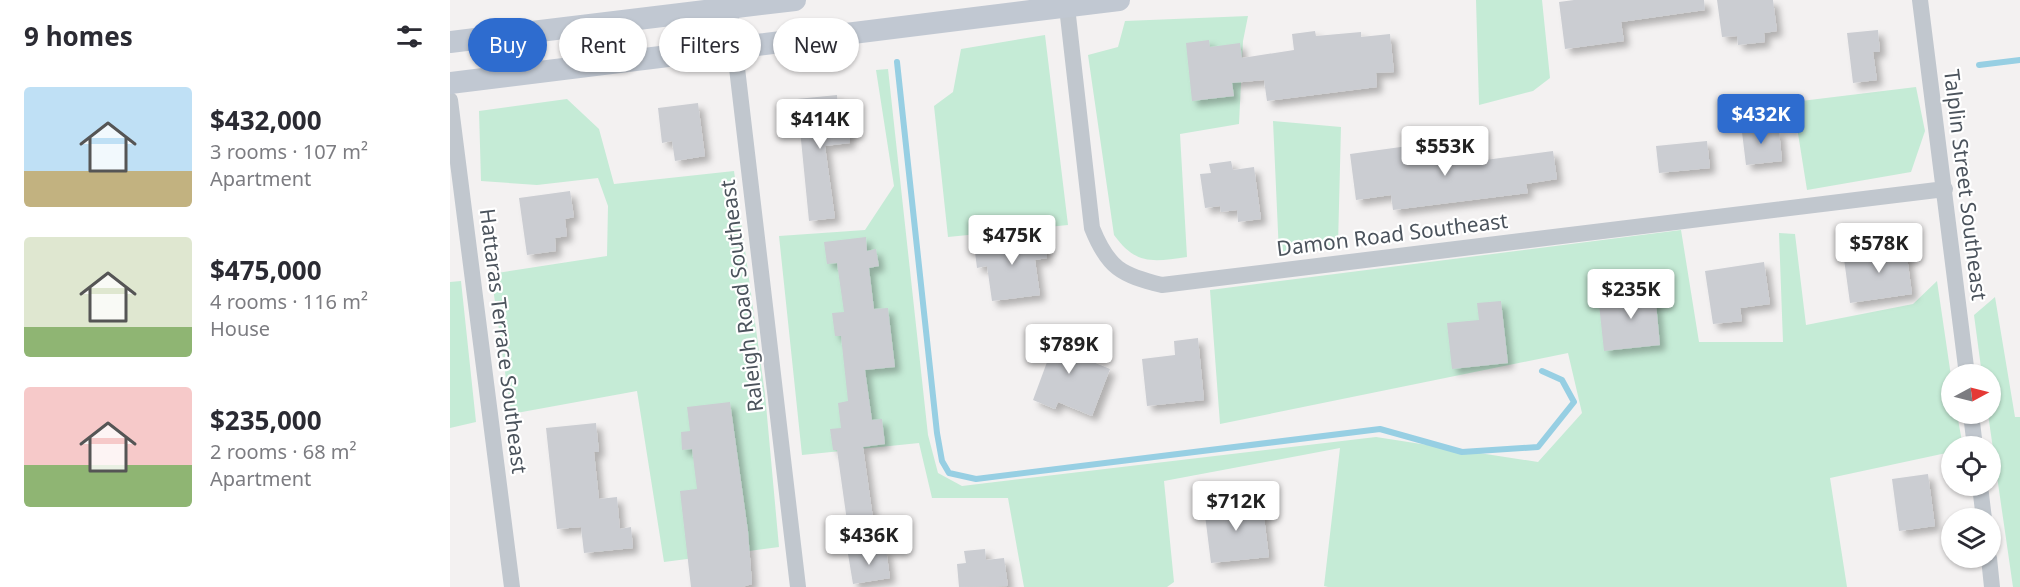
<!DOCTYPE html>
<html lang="en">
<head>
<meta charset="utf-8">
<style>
  :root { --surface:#fff; --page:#f7f7f7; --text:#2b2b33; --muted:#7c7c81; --accent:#2e6ccf }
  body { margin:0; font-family:"Noto Sans",sans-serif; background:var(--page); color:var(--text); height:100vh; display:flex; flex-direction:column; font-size:22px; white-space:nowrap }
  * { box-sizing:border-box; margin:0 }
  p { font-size:20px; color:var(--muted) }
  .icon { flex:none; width:33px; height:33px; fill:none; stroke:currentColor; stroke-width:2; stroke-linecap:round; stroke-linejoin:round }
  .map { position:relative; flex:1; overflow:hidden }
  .side { display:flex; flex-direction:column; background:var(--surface); width:450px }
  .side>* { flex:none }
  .banner { position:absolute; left:18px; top:18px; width:570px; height:54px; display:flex; gap:12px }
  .needle { width:39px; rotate:83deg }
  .controls { position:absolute; left:1491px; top:364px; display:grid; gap:12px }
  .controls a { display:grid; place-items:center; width:60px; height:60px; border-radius:50%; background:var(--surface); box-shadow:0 2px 4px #0004; font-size:30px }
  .price { position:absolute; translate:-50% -51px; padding:0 14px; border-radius:6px; background:#fff; color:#222; font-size:20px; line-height:39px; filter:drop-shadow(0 2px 3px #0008) }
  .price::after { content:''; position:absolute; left:50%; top:36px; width:18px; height:14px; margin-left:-9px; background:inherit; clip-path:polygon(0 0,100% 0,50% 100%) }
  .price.on { background:var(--accent); color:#fff }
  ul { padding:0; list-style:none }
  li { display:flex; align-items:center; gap:18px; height:150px; padding:0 24px }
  li span { display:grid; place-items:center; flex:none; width:168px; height:120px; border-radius:6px; color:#555 }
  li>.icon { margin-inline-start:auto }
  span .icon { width:72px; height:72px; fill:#fffc; stroke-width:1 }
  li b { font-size:26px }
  h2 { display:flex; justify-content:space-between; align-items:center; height:72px; padding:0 24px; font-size:26px }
  .pill { padding:0 21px; border-radius:27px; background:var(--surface); box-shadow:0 2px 4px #0004; font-size:21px; line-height:54px }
  .pill.on { background:var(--accent); color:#fff }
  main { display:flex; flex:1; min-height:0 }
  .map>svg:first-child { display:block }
  .green { fill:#c5ebd6 }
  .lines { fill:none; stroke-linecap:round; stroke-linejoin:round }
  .stream { stroke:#97cfe3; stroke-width:6 }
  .building { fill:#cbcdd2; filter:url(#shadow) }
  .street { stroke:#c1c7ce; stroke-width:16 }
  .secondary { stroke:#c1c8d2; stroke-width:22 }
  .labels { text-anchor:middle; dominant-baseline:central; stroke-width:4.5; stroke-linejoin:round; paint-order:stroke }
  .street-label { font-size:21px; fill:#4b535c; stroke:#fff }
</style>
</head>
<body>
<main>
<section class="side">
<h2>9 homes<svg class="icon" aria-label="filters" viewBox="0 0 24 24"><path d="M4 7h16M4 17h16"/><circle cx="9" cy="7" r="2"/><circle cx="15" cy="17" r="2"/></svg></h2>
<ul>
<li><span style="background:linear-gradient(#bfe0f5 70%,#c2b280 0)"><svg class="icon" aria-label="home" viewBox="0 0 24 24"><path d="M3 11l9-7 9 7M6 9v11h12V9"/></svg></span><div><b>$432,000</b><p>3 rooms · 107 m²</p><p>Apartment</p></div></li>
<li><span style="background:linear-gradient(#dfe7d0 75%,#8fb573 0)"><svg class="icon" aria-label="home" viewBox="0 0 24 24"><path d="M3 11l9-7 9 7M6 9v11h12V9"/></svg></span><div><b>$475,000</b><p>4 rooms · 116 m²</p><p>House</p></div></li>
<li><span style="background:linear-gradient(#f6c9c9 65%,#8fb573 0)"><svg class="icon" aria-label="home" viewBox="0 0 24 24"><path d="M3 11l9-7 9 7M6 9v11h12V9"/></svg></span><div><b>$235,000</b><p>2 rooms · 68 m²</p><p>Apartment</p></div></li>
</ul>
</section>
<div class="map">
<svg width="1570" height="587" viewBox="0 0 1570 587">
  <defs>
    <filter id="shadow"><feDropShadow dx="5.5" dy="5.5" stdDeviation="3" flood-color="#0004"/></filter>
  </defs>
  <rect width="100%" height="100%" fill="#f3f1f1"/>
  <path class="green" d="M1026,0h66l8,78 -17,13 -54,14z
    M798,16l-5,25 -4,83 -59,10 7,123c-35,5 -51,8 -73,-22l-26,-180 30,-8 7,-26z
    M595,35l23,190 -120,12 -14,-131 19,-14 8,-43z
    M438,69l40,366 10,38 24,13 414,-49 162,25 44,-49 -14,-60 -348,71 -10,-134 471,-60 18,112h84l-4,-109 16,1 11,91 107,-21 24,-23 14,95 1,38h5l6,33h-11l-1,5 -121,26 17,109h-519l-4,-1 16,-138 -176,33 10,101 -7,5h-143l-16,-89h-76l-13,-55 -117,12 -23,-219 86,-6 29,-44 -18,-116z
    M1466,87l9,44 -14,41 -104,18 -14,-88z
    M117,99l32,30 15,55 120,-13 31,223 14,153 -115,15 -27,-171 -126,23 -20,-140 116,-18 1,-50 -10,-28 -61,7 -56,-4 -2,-70z
    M823,121l68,6 -3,118 -59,9z
    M11,281l15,141 -26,6v-146z
    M1545,297l20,120h5v170h-7l-25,-173h2v-39h-8l-8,-60z"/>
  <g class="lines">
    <path class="stream" d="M447,62l40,371 5,28 7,12 27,6 404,-50 82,23 76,-5 36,-45 -12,-22 -20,-9
      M1529,65l41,-5"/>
  </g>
  <path class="building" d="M1124,0h130l1,10 -84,12 3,19 -59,8 -6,-47z
    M1267,0h56l4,31 -13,2 1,9 -27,3 -1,-9 -15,1z
    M1428,30l2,22h-7l4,28 -24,3 -6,-50z
    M865,31l1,5 45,-4v5l29,-3 4,38 -18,1 1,14 -110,14 -3,-21 -32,3 2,13 -42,5 -6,-58 23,-3 1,7 30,-4 2,15 52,-8 -2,-16z
    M387,95l2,22 8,-1 3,27 -25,3 10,72 -26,3 -12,-122z
    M248,103l7,53 -30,5 -3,-20 -10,2 -4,-35z
    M1309,122l2,10 18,-2 3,31 -36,4 -5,-41z
    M1257,141l3,27 -51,5 -3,-27z
    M958,146l2,16 74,-9 1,7 68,-9 4,28 -31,5 2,9 -135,17 -2,-15 -35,5 -6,-46z
    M781,161l2,9 21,-3 7,52 -23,3 -1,-12 -16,2 -1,-6 -15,2 -5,-34 11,-1 -2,-9z
    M120,191l4,26 -9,2 2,17 -12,2 1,13 -29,4 -8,-57z
    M594,235l3,23 -12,2 5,35 -48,6 -5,-35 -10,2 -3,-24z
    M416,237l1,14 9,-2 3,17 -10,2 5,41 14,-1 7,59 -30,3 7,50 10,-1 3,25 -22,3 10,71 -26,3 -10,-71h-4l-3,-21 11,-1 -3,-25 10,-2 -7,-65h-6l-3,-23 12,-1 -7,-49 -10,1 -3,-22z
    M1455,241l7,53 -62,9 -6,-44 37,-5 -1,-10z
    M1314,262l6,42 -30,4 2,13 -29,3 -8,-53z
    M1204,282l6,63 -56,6 -5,-47 32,-3 -2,-17z
    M1051,301l7,62 -56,6 -5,-46 32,-3 -2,-17z
    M599,327l35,14 -6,15 32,13 -18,47 -34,-14 -3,7 -22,-9 17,-46 -10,-3z
    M748,338l6,62 -57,6 -5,-47 33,-4 -1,-14z
    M280,402l18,129 4,53 -10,3h-51l-11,-96 17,-2 -5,-40 -10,1 -1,-18 9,-1 -3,-24z
    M146,423l3,29h-5l5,47 18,-2 3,32 11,-2 2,21 -49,5 -3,-26 -24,2 -11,-101z
    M1478,474l7,52 -36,5 -7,-52z
    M812,501l7,56 -58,6 -7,-56z
    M436,549l4,29 -37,6 -5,-30z
    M535,549l1,11 18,-2 4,28 -49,1 -2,-23 9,-1 -2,-12z"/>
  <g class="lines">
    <path class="street" d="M279,0l69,587
      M1470,0l47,375
      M617,7l25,221c16,40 29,47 70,57l783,-96
      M0,100l62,487
      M1521,414l4,33
      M1530,486l4,33
      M1539,558l3,29"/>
    <path class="secondary" d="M0,42l345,-42
      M0,83l669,-83"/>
  </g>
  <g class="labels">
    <g class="street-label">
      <text transform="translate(1516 185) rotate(83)">Talplin Street Southeast</text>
      <text transform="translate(942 234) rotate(-7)">Damon Road Southeast</text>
      <text transform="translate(291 296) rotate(-97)">Raleigh Road Southeast</text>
      <text transform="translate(54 341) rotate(83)">Hattaras Terrace Southeast</text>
    </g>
  </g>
</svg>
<div class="controls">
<a><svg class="needle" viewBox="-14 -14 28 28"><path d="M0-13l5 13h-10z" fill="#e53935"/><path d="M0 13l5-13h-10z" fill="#7c7c81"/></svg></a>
<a><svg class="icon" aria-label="locate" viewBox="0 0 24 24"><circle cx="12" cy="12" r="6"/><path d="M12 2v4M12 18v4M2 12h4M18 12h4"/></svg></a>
<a><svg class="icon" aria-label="layers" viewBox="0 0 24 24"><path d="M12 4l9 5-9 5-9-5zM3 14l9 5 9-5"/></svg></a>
</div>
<b class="price on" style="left:1311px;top:145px">$432K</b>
<b class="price" style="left:370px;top:150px">$414K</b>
<b class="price" style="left:995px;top:177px">$553K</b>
<b class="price" style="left:562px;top:266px">$475K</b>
<b class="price" style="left:1429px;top:274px">$578K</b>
<b class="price" style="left:1181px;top:320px">$235K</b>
<b class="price" style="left:619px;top:375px">$789K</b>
<b class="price" style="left:786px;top:532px">$712K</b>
<b class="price" style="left:419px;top:566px">$436K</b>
<div class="banner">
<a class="pill on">Buy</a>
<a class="pill">Rent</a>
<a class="pill">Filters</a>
<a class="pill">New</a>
</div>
</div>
</main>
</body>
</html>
